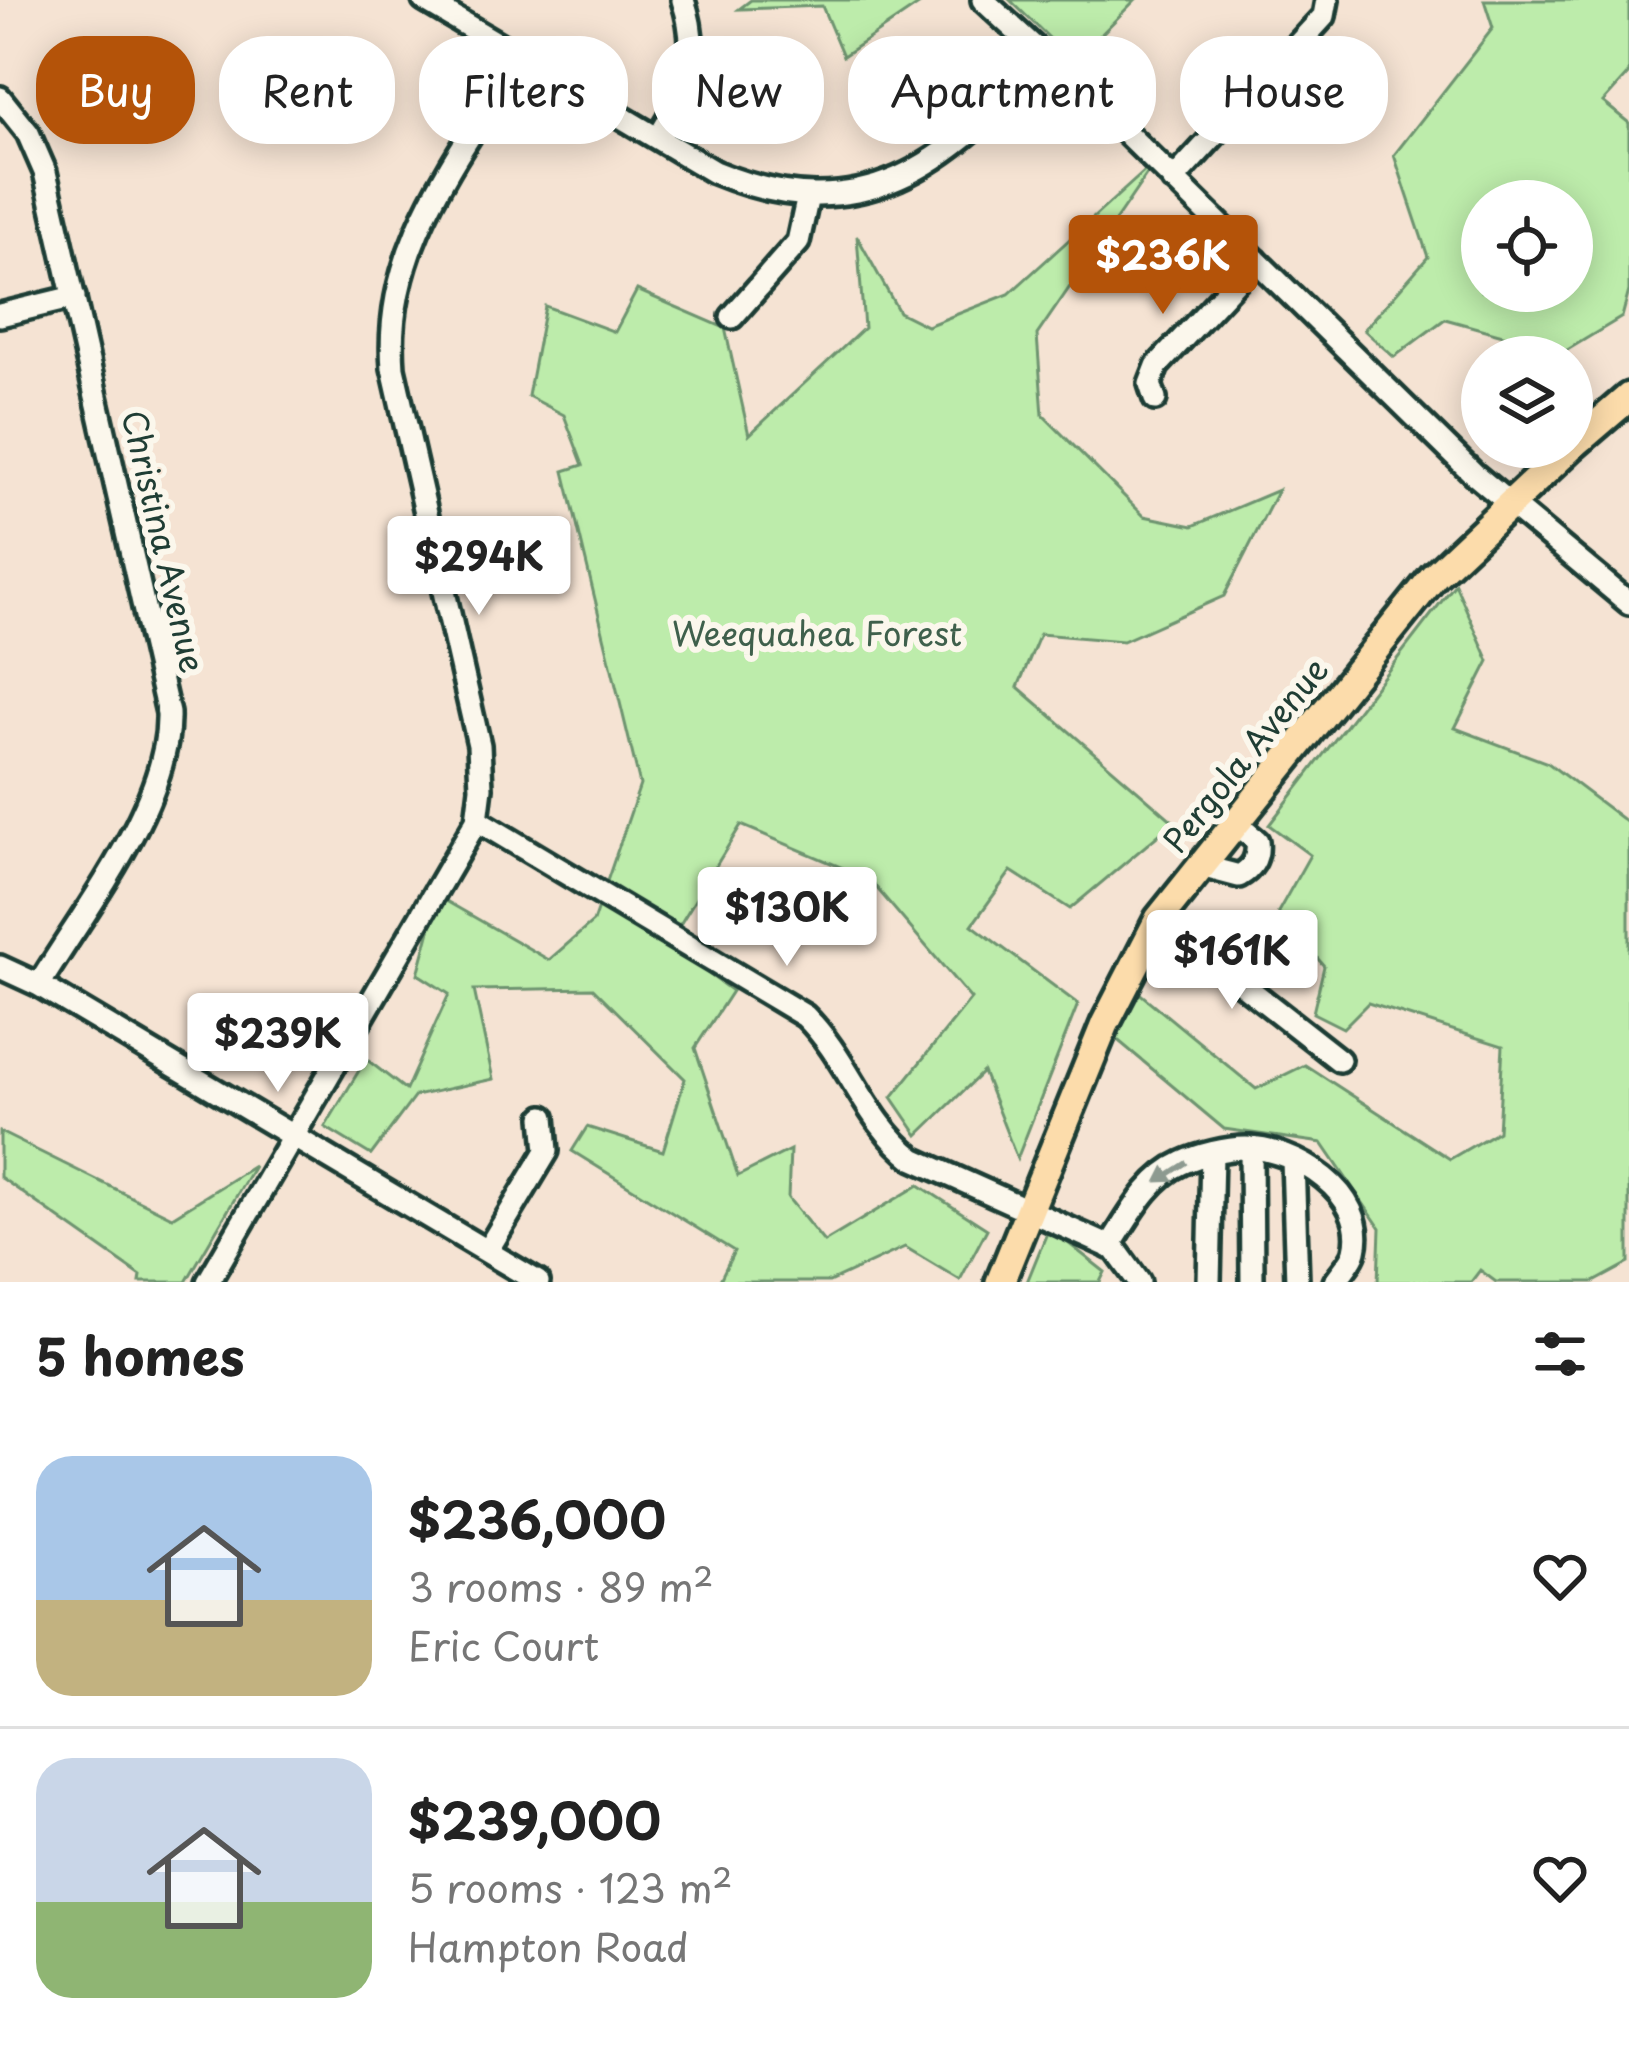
<!DOCTYPE html>
<html lang="en">
<head>
<meta charset="utf-8">
<style>
  :root { --surface:#fff; --page:#f6f6f6; --text:#222; --muted:#767676; --line:#e0e0e0; --accent:#b45309 }
  body { margin:0; font-family:"Playpen Sans",sans-serif; background:var(--page); color:var(--text); height:100vh; display:flex; flex-direction:column; font-size:45px; white-space:nowrap }
  * { box-sizing:border-box; margin:0 }
  p { font-size:39px; color:var(--muted) }
  .icon { flex:none; width:66px; height:66px; fill:none; stroke:currentColor; stroke-width:2; stroke-linecap:round; stroke-linejoin:round }
  .map { position:relative; height:1282px; overflow:hidden }
  .panel { display:flex; flex-direction:column; background:var(--surface); flex:1 }
  .panel>* { flex:none }
  .guide { position:absolute; left:36px; top:36px; width:1557px; height:108px; display:flex; gap:24px }
  .controls { position:absolute; left:1461px; top:180px; display:grid; gap:24px }
  .controls a { display:grid; place-items:center; width:132px; height:132px; border-radius:50%; background:var(--surface); box-shadow:0 6px 30px #0003; font-size:60px }
  .price { position:absolute; translate:-50% -102px; padding:0 27px; border-radius:12px; background:#fff; color:#222; font-size:39px; line-height:78px; filter:drop-shadow(0 3px 6px #0008) }
  .price::after { content:''; position:absolute; left:50%; top:72px; width:36px; height:27px; margin-left:-18px; background:inherit; clip-path:polygon(0 0,100% 0,50% 100%) }
  .price.selected { background:var(--accent); color:#fff }
  ul { padding:0; list-style:none }
  li { display:flex; align-items:center; gap:36px; height:300px; padding:0 36px }
  li+li { border-top:3px solid var(--line) }
  li span { display:grid; place-items:center; flex:none; width:336px; height:240px; border-radius:36px; color:#555 }
  li>.icon { margin-inline-start:auto }
  span .icon { width:144px; height:144px; fill:#fffc; stroke-width:1 }
  li b { font-size:51px }
  h2 { display:flex; justify-content:space-between; align-items:center; height:144px; padding:0 36px; font-size:51px }
  .tag { padding:0 42px; border-radius:48px; background:var(--surface); box-shadow:0 6px 30px #0003; font-size:42px; line-height:108px }
  .tag.selected { background:var(--accent); color:#fff }
  .map>svg:first-child { display:block }
  .green { fill:#bdecab; stroke:#6e9470; stroke-width:3; fill-rule:evenodd }
  .lines { fill:none; stroke-linecap:round; stroke-linejoin:round }
  .minor-casing { stroke:#1f3d34; stroke-width:30 }
  .major-casing { stroke:#1f3d34; stroke-width:36 }
  .minor { stroke:#fbf7ec; stroke-width:21 }
  .major { stroke:#fcdcab; stroke-width:27 }
  .oneway { fill:#8d9a90 }
  .labels { text-anchor:middle; dominant-baseline:central; stroke-width:12; stroke-linejoin:round; paint-order:stroke }
  .street-label { font-size:33px; fill:#1f3d34; stroke:#fbf7ec }
  .park-label { font-size:33px; fill:#3f604c; stroke:#fbf7ec }
</style>
</head>
<body>
<div class="map">
<svg width="1629" height="1282" viewBox="0 0 1629 1282">
  <rect width="100%" height="100%" fill="#f5e3d3"/>
  <filter id="ink" filterUnits="userSpaceOnUse"><feTurbulence type="fractalNoise" baseFrequency=".00833" numOctaves="2"/><feDisplacementMap in="SourceGraphic" scale="24" xChannelSelector="R" yChannelSelector="G"/><feConvolveMatrix kernelMatrix="1 2 1 2 8 2 1 2 1" color-interpolation-filters="sRGB"/></filter>
  <g filter="url(#ink)">
    <path class="green" d="M751,0h175l-83,56 -21,-50 -83,3z
      M1010,0h125l-61,62z
      M1484,0h145v73l-26,29 26,21v168l-7,26 -58,35 -119,-33 -51,38 -30,-27 64,-73 -34,-102 99,-127zM1482,201h90v90h-90z
      M1156,161l-119,174 6,80 101,101 49,10 85,-36 -54,106 -101,45 -83,-7 -22,53 156,135 -104,87 -59,-38 -39,54 106,79 -61,155 -34,-87 -65,63 -26,-38 79,-98 -102,-120 -128,-54 -73,119 64,47 -37,57 43,128 52,-26 -2,48 36,44 95,-57 68,44 -27,51 -55,-33 -76,35h-110l15,-31 -162,-100 15,-24 76,24 22,-72 -92,-91 -119,2 19,89 -78,17 -44,59 -46,-28 41,-68 40,31 43,-96 -31,-20 21,-77 110,63 44,-38 47,-137 -76,-314 19,-6 -19,-50 -36,-19 17,-90 70,26 22,-42 88,38 24,107 115,-107 -7,-92 42,76 28,14 82,-32z
      M1455,584l34,77 -34,67 93,35 81,61v439l-35,19h-98l-16,-12 -9,12h-93l2,-54 -58,-85 -98,-14 -110,-92 23,-46 119,98 49,-24 145,94 48,-28 5,-85 -135,-43 -25,25 -30,-15 11,-47 -46,-54 32,-57 -41,-30z
      M0,1132l172,85 82,-51 -68,116h-46l1,-6 -141,-99z
      M1049,1228l56,44 -5,10h-73z"/>
    <g class="lines">
      <defs>
        <path id="minor" d="M424,0l290,172c148,61 233,-7 330,-114
          M983,0l131,121 360,353 155,129
          M0,98l28,35 17,39 123,541c3,88 -84,197 -129,272
          M658,138c30,-46 43,-85 25,-138
          M1173,180l151,-164 3,-16
          M0,315l74,-18
          M732,317l66,-75 10,-46
          M1155,399l-5,-15 7,-18 99,-106
          M477,820l328,196c43,42 61,107 109,143l201,90 24,33
          M1201,866l38,10c14,-8 20,-18 18,-35l-22,-18
          M1159,919l180,141
          M0,967l39,18 499,297
          M1251,1148l1,134
          M1293,1160l4,122
          M1109,1247c20,-30 39,-69 73,-84 17,-8 44,-15 64,-15 48,0 123,45 109,103 -2,10 -15,22 -20,31
          M487,1251l60,-100 -3,-34
          M208,1282l269,-462 4,-32 -2,-43 -86,-377c-10,-123 68,-213 128,-314
          M1209,1282l3,-128"/>
        <path id="major" d="M1572,446l57,-49
          M1000,1282l105,-258 54,-105 275,-343 137,-129"/>
      </defs>
      <use href="#minor" class="minor-casing"/>
      <use href="#major" class="major-casing"/>
      <use href="#minor" class="minor"/>
      <use href="#major" class="major"/>
    </g>
    <defs><path id="oneway-solid" d="M-6-.8H1V-3.2L6.5 0L1 3.2V.8H-6Z" transform="scale(3)"/></defs>
    <use class="oneway" href="#oneway-solid" transform="translate(1172 1172) rotate(147)"/>
  </g>
  <g class="labels">
    <g class="street-label">
      <text transform="translate(165 541) rotate(77)">Christina Avenue</text>
      <text transform="translate(1244 754) rotate(-51)">Pergola Avenue</text>
    </g>
    <g class="park-label">
      <text x="817" y="632">Weequahea Forest</text>
    </g>
  </g>
</svg>
<div class="controls">
<a><svg class="icon" aria-label="locate" viewBox="0 0 24 24"><circle cx="12" cy="12" r="6"/><path d="M12 2v4M12 18v4M2 12h4M18 12h4"/></svg></a>
<a><svg class="icon" aria-label="layers" viewBox="0 0 24 24"><path d="M12 4l9 5-9 5-9-5zM3 14l9 5 9-5"/></svg></a>
</div>
<b class="price selected" style="left:1163px;top:317px">$236K</b>
<b class="price" style="left:479px;top:618px">$294K</b>
<b class="price" style="left:787px;top:969px">$130K</b>
<b class="price" style="left:1232px;top:1012px">$161K</b>
<b class="price" style="left:278px;top:1095px">$239K</b>
<div class="guide">
<a class="tag selected">Buy</a>
<a class="tag">Rent</a>
<a class="tag">Filters</a>
<a class="tag">New</a>
<a class="tag">Apartment</a>
<a class="tag">House</a>
</div>
</div>
<section class="panel">
<h2>5 homes<svg class="icon" aria-label="filters" viewBox="0 0 24 24"><path d="M4 7h16M4 17h16"/><circle cx="9" cy="7" r="2"/><circle cx="15" cy="17" r="2"/></svg></h2>
<ul>
<li><span style="background:linear-gradient(#a9c7e8 60%,#c2b280 0)"><svg class="icon" aria-label="home" viewBox="0 0 24 24"><path d="M3 11l9-7 9 7M6 9v11h12V9"/></svg></span><div><b>$236,000</b><p>3 rooms · 89 m²</p><p>Eric Court</p></div><svg class="icon" aria-label="heart" viewBox="0 0 24 24"><path d="M12 20l-8-8c-3-5 5-10 8-4 3-6 11-1 8 4z"/></svg></li>
<li><span style="background:linear-gradient(#c9d6e8 60%,#8fb573 0)"><svg class="icon" aria-label="home" viewBox="0 0 24 24"><path d="M3 11l9-7 9 7M6 9v11h12V9"/></svg></span><div><b>$239,000</b><p>5 rooms · 123 m²</p><p>Hampton Road</p></div><svg class="icon" aria-label="heart" viewBox="0 0 24 24"><path d="M12 20l-8-8c-3-5 5-10 8-4 3-6 11-1 8 4z"/></svg></li>
</ul>
</section>
</body>
</html>
